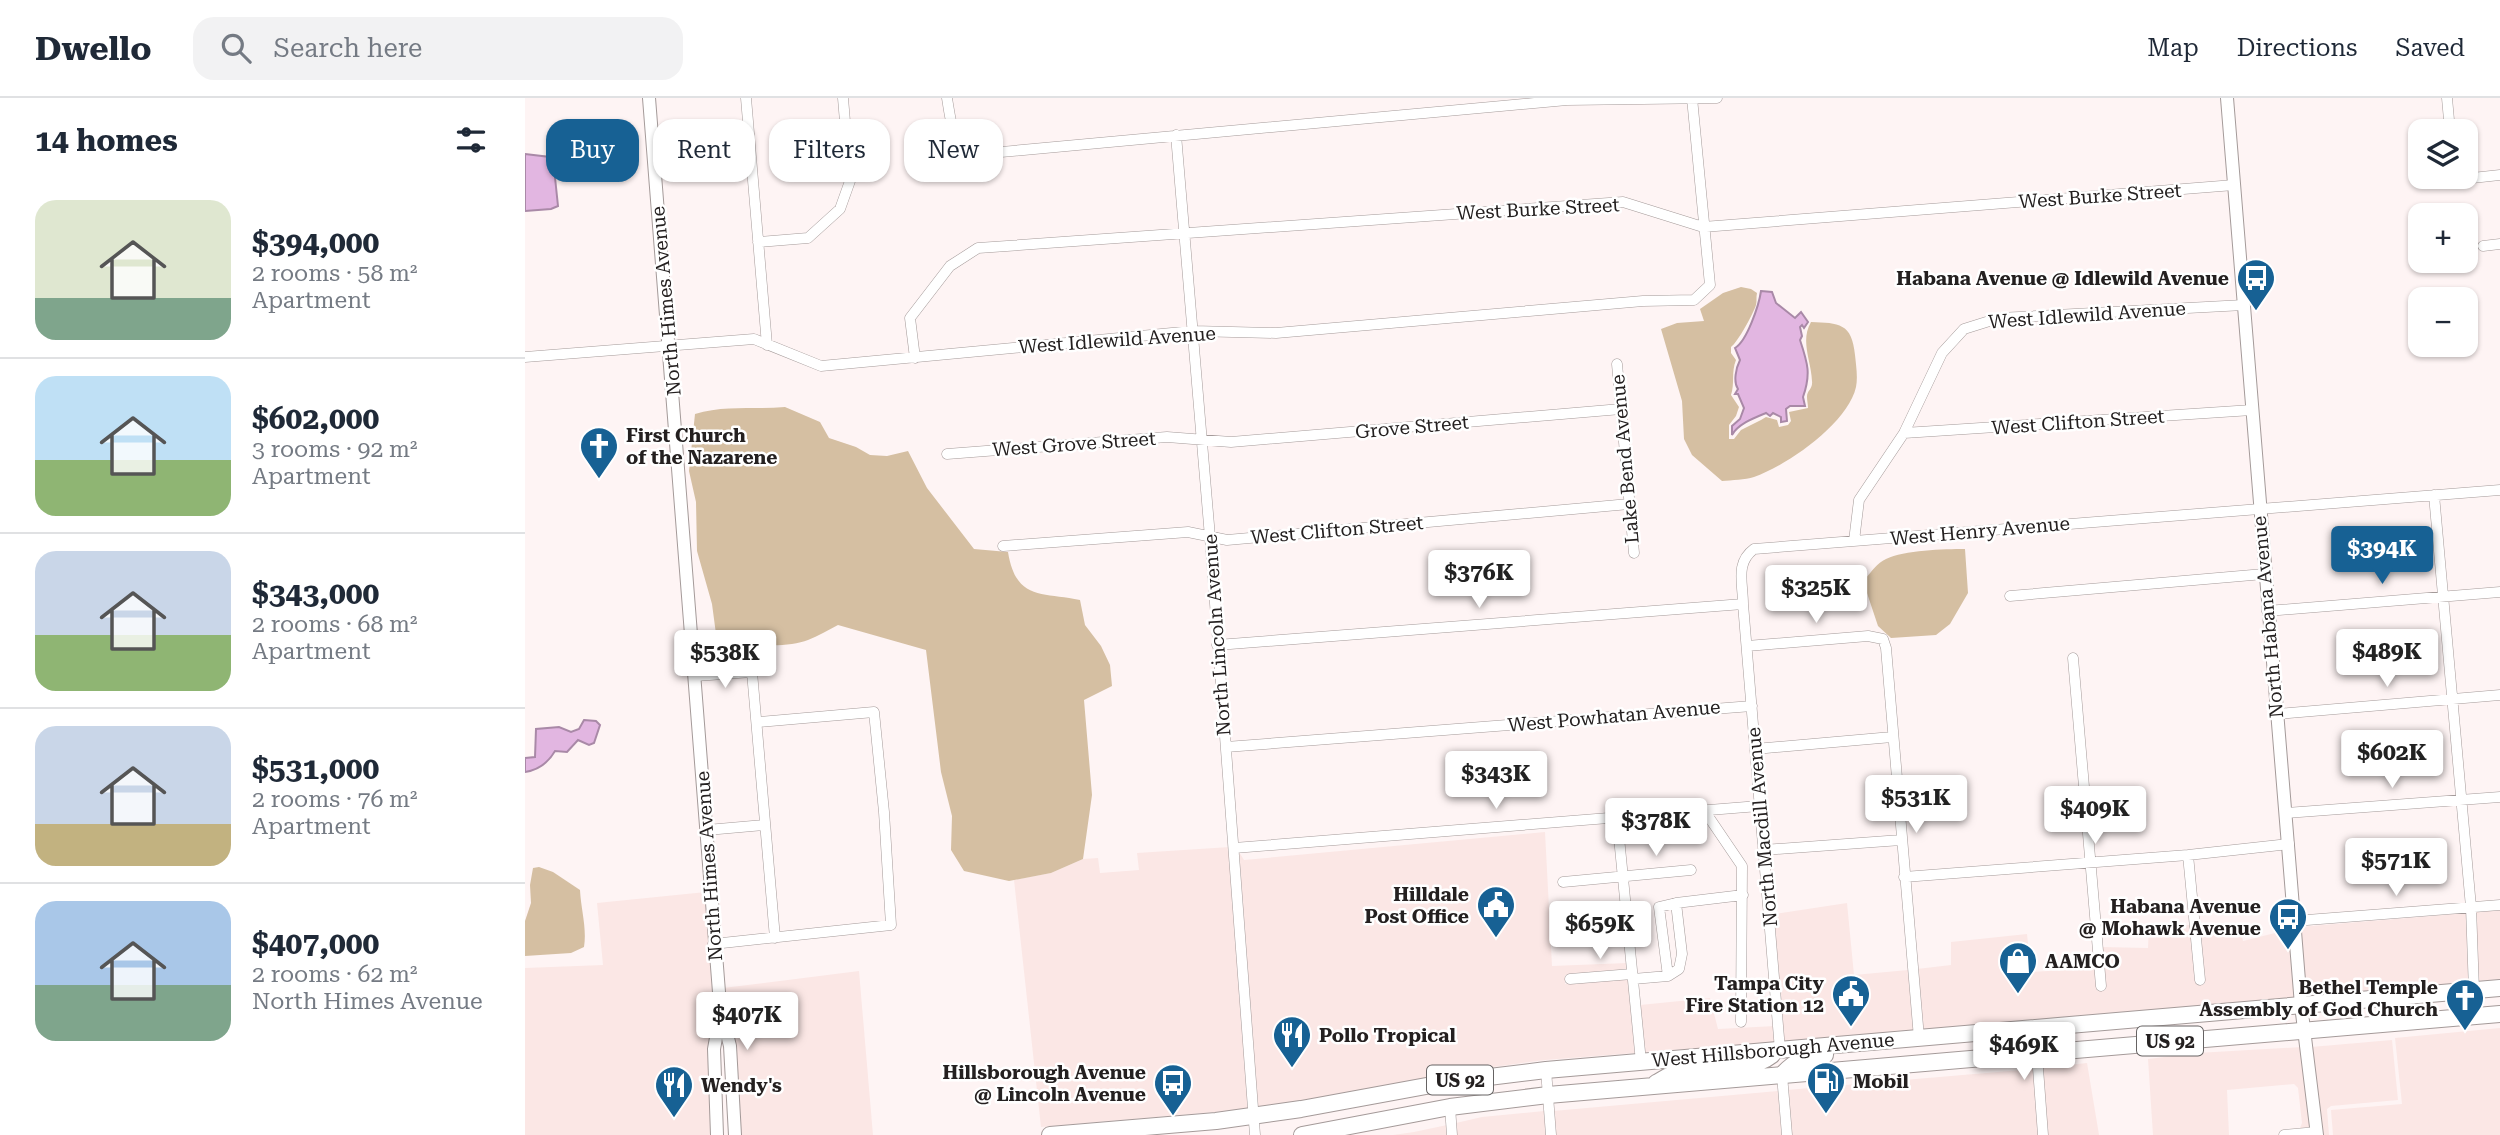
<!DOCTYPE html>
<html lang="en">
<head>
<meta charset="utf-8">
<style>
  :root { --surface:#fff; --page:#f2f2f3; --text:#1f2937; --muted:#747a83; --line:#e0e1e3; --accent:#176194 }
  body { margin:0; font-family:"Roboto Serif",serif; background:var(--page); color:var(--text); height:100vh; display:flex; flex-direction:column; font-size:26px; white-space:nowrap }
  * { box-sizing:border-box; margin:0 }
  p { font-size:23px; color:var(--muted) }
  .icon { flex:none; width:38px; height:38px; fill:none; stroke:currentColor; stroke-width:2; stroke-linecap:round; stroke-linejoin:round }
  .map { position:relative; flex:1; overflow:hidden }
  .drawer { display:flex; flex-direction:column; background:var(--surface); width:525px }
  .drawer>* { flex:none }
  .banner { position:absolute; left:21px; top:21px; width:665px; height:63px; display:flex; gap:14px }
  .tools { position:absolute; left:1883px; top:21px; display:grid; gap:14px }
  .tools a { display:grid; place-items:center; width:70px; height:70px; border-radius:14px; background:var(--surface); box-shadow:0 2px 5px #0004; font-size:35px }
  .price { position:absolute; translate:-50% -60px; padding:0 16px; border-radius:7px; background:#fff; color:#222; font-size:23px; line-height:46px; filter:drop-shadow(0 2px 4px #0008) }
  .price::after { content:''; position:absolute; left:50%; top:42px; width:21px; height:16px; margin-left:-10px; background:inherit; clip-path:polygon(0 0,100% 0,50% 100%) }
  .price.active { background:var(--accent); color:#fff }
  ul { padding:0; list-style:none }
  li { display:flex; align-items:center; gap:21px; height:175px; padding:0 35px }
  li+li { border-top:2px solid var(--line) }
  li span { display:grid; place-items:center; flex:none; width:196px; height:140px; border-radius:21px; color:#555 }
  li>.icon { margin-inline-start:auto }
  span .icon { width:84px; height:84px; fill:#fffc; stroke-width:1 }
  li b { font-size:30px }
  h2 { display:flex; justify-content:space-between; align-items:center; height:84px; padding:0 35px; font-size:30px }
  .tag { padding:0 24px; border-radius:21px; background:var(--surface); box-shadow:0 2px 5px #0004; font-size:24px; line-height:63px }
  .tag.active { background:var(--accent); color:#fff }
  header { display:flex; align-items:center; gap:42px; box-sizing:border-box; height:98px; padding:0 35px; background:var(--surface); border-bottom:2px solid var(--line) }
  header strong { font-size:33px }
  nav { display:flex; gap:38px; margin-inline-start:auto; font-size:24px }
  .search { width:490px; height:63px; background:var(--page); display:flex; align-items:center; gap:18px; box-sizing:border-box; padding:0 24px; border-radius:21px; color:var(--muted); font-size:26px }
  main { display:flex; flex:1; min-height:0 }
  .map>svg:first-child { display:block }
  .built { fill:#fbe7e5 }
  .green { fill:#d5bfa2 }
  .water { fill:#e2b6e1; stroke:#a989a7; stroke-width:2 }
  .lines { fill:none; stroke-linecap:round; stroke-linejoin:round }
  .minor-casing { stroke:#a49a99; stroke-width:11 }
  .tertiary-casing { stroke:#a49a99; stroke-width:14 }
  .primary-casing { stroke:#a49a99; stroke-width:18 }
  .minor { stroke:#fff; stroke-width:10 }
  .tertiary { stroke:#fff; stroke-width:12 }
  .primary { stroke:#fff; stroke-width:16 }
  .labels { text-anchor:middle; dominant-baseline:central; stroke-width:5; stroke-linejoin:round; paint-order:stroke }
  .shield { fill:#fff; stroke:#666363; stroke-width:2 }
  .shield-label { font-size:18px; font-weight:bold; fill:#242020 }
  .street-label { font-size:19px; fill:#242020; stroke:#fff }
  .poi-label { font-size:19px; font-weight:bold; fill:#242020; stroke:#fff; text-anchor:end }
</style>
</head>
<body>
<header>
<strong>Dwello</strong>
<div class="search"><svg class="icon" aria-label="search" viewBox="0 0 24 24"><circle cx="10" cy="10" r="6"/><path d="M15 15l6 6"/></svg>Search here</div>
<nav><a>Map</a><a>Directions</a><a>Saved</a></nav>
</header>
<main>
<section class="drawer">
<h2>14 homes<svg class="icon" aria-label="filters" viewBox="0 0 24 24"><path d="M4 7h16M4 17h16"/><circle cx="9" cy="7" r="2"/><circle cx="15" cy="17" r="2"/></svg></h2>
<ul>
<li><span style="background:linear-gradient(#dfe7d0 70%,#7fa58c 0)"><svg class="icon" aria-label="home" viewBox="0 0 24 24"><path d="M3 11l9-7 9 7M6 9v11h12V9"/></svg></span><div><b>$394,000</b><p>2 rooms · 58 m²</p><p>Apartment</p></div></li>
<li><span style="background:linear-gradient(#bfe0f5 60%,#8fb573 0)"><svg class="icon" aria-label="home" viewBox="0 0 24 24"><path d="M3 11l9-7 9 7M6 9v11h12V9"/></svg></span><div><b>$602,000</b><p>3 rooms · 92 m²</p><p>Apartment</p></div></li>
<li><span style="background:linear-gradient(#c9d6e8 60%,#8fb573 0)"><svg class="icon" aria-label="home" viewBox="0 0 24 24"><path d="M3 11l9-7 9 7M6 9v11h12V9"/></svg></span><div><b>$343,000</b><p>2 rooms · 68 m²</p><p>Apartment</p></div></li>
<li><span style="background:linear-gradient(#c9d6e8 70%,#c2b280 0)"><svg class="icon" aria-label="home" viewBox="0 0 24 24"><path d="M3 11l9-7 9 7M6 9v11h12V9"/></svg></span><div><b>$531,000</b><p>2 rooms · 76 m²</p><p>Apartment</p></div></li>
<li><span style="background:linear-gradient(#a9c7e8 60%,#7fa58c 0)"><svg class="icon" aria-label="home" viewBox="0 0 24 24"><path d="M3 11l9-7 9 7M6 9v11h12V9"/></svg></span><div><b>$407,000</b><p>2 rooms · 62 m²</p><p>North Himes Avenue</p></div></li>
</ul>
</section>
<div class="map">
<svg width="1975" height="1037" viewBox="0 0 1975 1037">
  <rect width="100%" height="100%" fill="#fef4f4"/>
  <path class="built" d="M1020,734l7,134 75,-3 1,6 -63,6v9l63,-5 7,74 -90,7 -95,13 -153,32 -39,3 -19,-256 5,8z
    M705,749l20,262 -209,18 -27,-247 37,-7 32,-14 15,-1 2,15 39,-3 -2,-17z
    M181,794l3,57 7,57 -3,129h-188v-167l78,-3 -6,-62z
    M1322,805l7,72 54,-5 6,63 -130,10 -10,-129z
    M1975,812v69l-22,2 -2,-69z
    M1942,815l3,69 -165,15 -6,-70z
    M1714,826l4,17 48,-12 5,69 -373,34 -6,-63 34,-4v-23l76,-8 4,38 64,-4 2,23 9,-1 -4,-43 46,1 1,-22 41,-1 7,60 8,-1 -6,-59z
    M334,873l14,164h-133l-17,-147z
    M1185,900l8,31 57,-3v17l-131,9 -4,-47z
    M1975,930v107h-167l-2,-25 71,-6 -7,-66z
    M1867,942l6,60 -67,6 -4,3 2,26h-7l-11,-88z
    M1777,949l10,80 -12,1 2,-5 -4,-35 -4,-4 -67,6 2,45h-76l-5,-76 49,-6z
    M1562,965l12,72h-51l-6,-67z
    M1508,971l6,66h-248l-4,-45z
    M1253,993l4,44h-227l-2,-24z
    M1019,1013l2,24h-89l-1,-12 26,-6z
    M922,1027l1,10h-55l21,-3z"/>
  <path class="green" d="M1216,189l10,2 6,4c-1,4 0,8 -1,12 -3,9 -18,37 -25,42v6l5,7c-5,12 -1,24 -5,35l8,12 -3,9 -7,9v14h5l7,-9 20,-10 5,-3 11,3 2,7 9,-2 3,-4 -2,-9 19,-4c0,-4 -1,-7 -1,-11 0,-7 6,-8 5,-16 -1,-21 -12,-40 -1,-59 28,1 41,1 44,33 1,10 3,22 1,32 -8,36 -68,78 -102,90 -9,3 -22,3 -32,4l-30,-26 -8,-16 -2,-38 -21,-72 16,-6 27,-2 -4,-12 23,-16z
    M260,309l35,15 9,16 27,9 14,8 17,1 21,-5 19,37 47,61 34,3c8,49 34,40 72,48l5,25 16,21 9,19 2,21 -28,14 8,95 -9,64 -32,14 -42,8 -45,-10 -13,-21 1,-34 -11,-44 -15,-122 -88,-25c-10,5 -20,11 -30,15 -23,9 -71,6 -92,-6l-4,-30 -15,-53 -1,-49 -7,-31 6,-57c29,-9 60,-4 90,-7z
    M1440,451l3,44 -18,31 -14,11 -45,3 -13,-12 -12,-36v-12c6,-7 11,-15 20,-19 18,-9 58,-10 79,-10z
    M14,769l14,5 27,18c1,20 7,38 4,57l-13,6 -46,3v-35l6,-18 -1,-18 3,-17z"/>
  <path class="water" d="M0,56l25,3 4,11 4,38 -7,3 -26,2z
    M1236,193l11,1 4,11 19,15 6,-6 7,10 -4,6 -2,-3 -2,2 2,9 -2,4c8,24 11,34 3,57l2,9h-15l-4,3 1,12 -6,1v-5l-8,-4 -3,3 -4,-3c-12,5 -28,11 -34,22v-9l8,-7 4,-11 -6,-14h-3l3,-5c-5,-7 -2,-21 2,-29l-5,-12c12,-7 24,-43 26,-57z
    M59,622l12,1 4,4 -6,18 -5,2 -11,-5 -11,12 -12,-1c-7,12 -16,19 -30,21v-14l10,-1 1,-28 23,-2 12,5 8,-3z"/>
  <g class="lines">
    <defs>
      <path id="minor" d="M221,0l21,247
        M422,0c6,37 5,44 43,55l577,-53 150,-2
        M1922,0l3,33
        M651,37l34,402 45,598
        M1928,79l1,3 46,-5
        M233,144l50,-4 32,-29 10,-28 -7,-83
        M1958,148l17,-2
        M0,259l229,-18 67,27 372,-35 83,2 367,-32 51,-1 16,-15 -18,-187
        M390,260l-5,-40 40,-52 28,-18 645,-46 80,25 531,-42
        M1092,266l17,189
        M1379,335l348,-23
        M422,356l220,-17 64,5 390,-33
        M1909,397l37,412 3,84
        M1329,443l5,-41 45,-67 38,-80 22,-24 35,-11 245,-13
        M478,448l185,-14 39,8 402,-36
        M1485,498l254,-22
        M1742,513l233,-19
        M692,547l526,-41
        M1222,548l121,-10 15,3 3,9 33,390
        M1548,560l28,328
        M170,578l57,-4 23,266
        M1752,616l223,-19
        M701,649l526,-41
        M1230,651l137,-12
        M1179,712l38,56 -1,156
        M1761,715l214,-16
        M1092,719l24,245
        M182,732l57,-5
        M709,750l525,-42
        M1239,752l137,-10
        M1663,757l12,125
        M1379,779l284,-22 101,-11
        M1038,784l128,-12
        M1769,823l206,-16
        M188,846l178,-19 -7,-113 -10,-100 -116,10
        M1143,878l-9,-69 17,-4 67,-8
        M1045,881l62,-5
        M1108,881l35,-3 11,-7 3,-15 -6,-51
        M1510,930l8,107
        M1255,952l-37,-446c0,-21 -8,-41 11,-55l746,-59
        M1021,972l5,65
        M1257,977l5,60
        M925,1009l2,28
        M1759,1037l33,-3"/>
      <path id="tertiary" d="M124,0l70,894v29l-5,28 3,86
        M1702,0l74,907 16,130
        M197,916l8,32 5,89"/>
      <path id="primary" d="M1257,977c14,-16 23,-16 43,-20
        M1131,985c6,-3 13,-8 20,-10 28,-8 70,2 96,-18
        M525,1037l166,-14 85,-12 147,-27 98,-12 954,-82
        M777,1037l148,-28 98,-12 952,-81"/>
    </defs>
    <use href="#minor" class="minor-casing"/>
    <use href="#tertiary" class="tertiary-casing"/>
    <use href="#primary" class="primary-casing"/>
    <use href="#minor" class="minor"/>
    <use href="#tertiary" class="tertiary"/>
    <use href="#primary" class="primary"/>
  </g>
  <defs>
    <symbol id="bus-pin" viewBox="-11 -11 22 30"><path d="M0 17L-7.5 6A9.5 9.5 0 1 1 7.5 6Z" fill="#176194" stroke="#fff"/><path d="M-5-6H5V4H4V6H2V4H-2V6H-4V4H-5ZM-3.5-4V0h7V-4ZM-3.5 1.2v1.5H-2V1.2ZM2 1.2v1.5H3.5V1.2Z" fill="#fff"/></symbol>
    <symbol id="church-pin" viewBox="-11 -11 22 30"><path d="M0 17L-7.5 6A9.5 9.5 0 1 1 7.5 6Z" fill="#176194" stroke="#fff"/><path d="M-1.2-6h2.4v3.5h3.3v2.4h-3.3V6h-2.4V-.1h-3.3v-2.4h3.3Z" fill="#fff"/></symbol>
    <symbol id="civic-pin" viewBox="-11 -11 22 30"><path d="M0 17L-7.5 6A9.5 9.5 0 1 1 7.5 6Z" fill="#176194" stroke="#fff"/><path d="M-.6-6.5H3V-4.5H.6V-3L4-1V1h2V6H-6V1h2V-1L-.6-3ZM-1.2 2.5V6h2.4V2.5Z" fill="#fff"/></symbol>
    <symbol id="shop-pin" viewBox="-11 -11 22 30"><path d="M0 17L-7.5 6A9.5 9.5 0 1 1 7.5 6Z" fill="#176194" stroke="#fff"/><path d="M-5-2.5h2.3a2.7 3.5 0 0 1 5.4 0H5L5.5 6h-11ZM-1.5-2.5h3a1.5 2.3 0 0 0-3 0Z" fill="#fff"/></symbol>
    <symbol id="restaurant-pin" viewBox="-11 -11 22 30"><path d="M0 17L-7.5 6A9.5 9.5 0 1 1 7.5 6Z" fill="#176194" stroke="#fff"/><path d="M-5-6h1v4h1v-4h1v4h1v-4h1v5L-1.5 .5V6h-2V.5L-5-1ZM5-6V6H3V1.5H1.5Q1.5-4 5-6Z" fill="#fff"/></symbol>
    <symbol id="fuel-pin" viewBox="-11 -11 22 30"><path d="M0 17L-7.5 6A9.5 9.5 0 1 1 7.5 6Z" fill="#176194" stroke="#fff"/><path d="M-5.5-6h7V0h2V4h1.3V-2.5L3-4.5l.8-.8L6-3V5H2.5V1h-1V6h-7ZM-4.2-4.7v3.2H.2V-4.7Z" fill="#fff"/></symbol>
  </defs>
  <g fill-rule="evenodd">
    <use href="#bus-pin" x="1709" y="158" width="44" height="60"/>
    <use href="#church-pin" x="52" y="326" width="44" height="60"/>
    <use href="#civic-pin" x="949" y="785" width="44" height="60"/>
    <use href="#bus-pin" x="1741" y="797" width="44" height="60"/>
    <use href="#shop-pin" x="1471" y="841" width="44" height="60"/>
    <use href="#civic-pin" x="1304" y="874" width="44" height="60"/>
    <use href="#church-pin" x="1918" y="878" width="44" height="60"/>
    <use href="#restaurant-pin" x="745" y="915" width="44" height="60"/>
    <use href="#fuel-pin" x="1279" y="961" width="44" height="60"/>
    <use href="#bus-pin" x="626" y="963" width="44" height="60"/>
    <use href="#restaurant-pin" x="127" y="965" width="44" height="60"/>
  </g>
  <g class="labels">
    <g class="shield">
      <rect x="1612" y="928.5" width="66" height="29" rx="5"/>
      <rect x="902" y="967.5" width="66" height="29" rx="5"/>
    </g>
    <g class="shield-label">
      <text x="1645" y="943">US 92</text>
      <text x="935" y="982">US 92</text>
    </g>
    <g class="street-label">
      <text transform="translate(1575 98) rotate(-4)">West Burke Street</text>
      <text transform="translate(1013 111) rotate(-3)">West Burke Street</text>
      <text transform="translate(141 203) rotate(-95)">North Himes Avenue</text>
      <text transform="translate(1562 217) rotate(-4)">West Idlewild Avenue</text>
      <text transform="translate(592 242) rotate(-4)">West Idlewild Avenue</text>
      <text transform="translate(1553 324) rotate(-4)">West Clifton Street</text>
      <text transform="translate(887 329) rotate(-5)">Grove Street</text>
      <text transform="translate(549 346) rotate(-4)">West Grove Street</text>
      <text transform="translate(1100 361) rotate(-95)">Lake Bend Avenue</text>
      <text transform="translate(812 432) rotate(-5)">West Clifton Street</text>
      <text transform="translate(1455 433) rotate(-5)">West Henry Avenue</text>
      <text transform="translate(1743 519) rotate(-95)">North Habana Avenue</text>
      <text transform="translate(692 537) rotate(-94)">North Lincoln Avenue</text>
      <text transform="translate(1089 618) rotate(-5)">West Powhatan Avenue</text>
      <text transform="translate(1237 729) rotate(-95)">North Macdill Avenue</text>
      <text transform="translate(184 768) rotate(-94)">North Himes Avenue</text>
      <text transform="translate(1248 952) rotate(-5)">West Hillsborough Avenue</text>
    </g>
    <g class="poi-label">
      <text x="1704" y="180">Habana Avenue @ Idlewild Avenue</text>
      <text x="101" y="337" text-anchor="start">First Church<tspan x="101" dy="22">of the Nazarene</tspan></text>
      <text x="944" y="796">Hilldale<tspan x="944" dy="22">Post Office</tspan></text>
      <text x="1736" y="808">Habana Avenue<tspan x="1736" dy="22">@ Mohawk Avenue</tspan></text>
      <text x="1520" y="863" text-anchor="start">AAMCO</text>
      <text x="1299" y="885">Tampa City<tspan x="1299" dy="22">Fire Station 12</tspan></text>
      <text x="1913" y="889">Bethel Temple<tspan x="1913" dy="22">Assembly of God Church</tspan></text>
      <text x="794" y="937" text-anchor="start">Pollo Tropical</text>
      <text x="621" y="974">Hillsborough Avenue<tspan x="621" dy="22">@ Lincoln Avenue</tspan></text>
      <text x="1328" y="983" text-anchor="start">Mobil</text>
      <text x="176" y="987" text-anchor="start">Wendy's</text>
    </g>
  </g>
</svg>
<div class="tools">
<a><svg class="icon" aria-label="layers" viewBox="0 0 24 24"><path d="M12 4l9 5-9 5-9-5zM3 14l9 5 9-5"/></svg></a>
<a>+</a>
<a>−</a>
</div>
<b class="price active" style="left:1857px;top:488px">$394K</b>
<b class="price" style="left:954px;top:512px">$376K</b>
<b class="price" style="left:1291px;top:527px">$325K</b>
<b class="price" style="left:1862px;top:591px">$489K</b>
<b class="price" style="left:200px;top:592px">$538K</b>
<b class="price" style="left:1867px;top:692px">$602K</b>
<b class="price" style="left:971px;top:713px">$343K</b>
<b class="price" style="left:1391px;top:737px">$531K</b>
<b class="price" style="left:1570px;top:748px">$409K</b>
<b class="price" style="left:1131px;top:760px">$378K</b>
<b class="price" style="left:1871px;top:800px">$571K</b>
<b class="price" style="left:1075px;top:863px">$659K</b>
<b class="price" style="left:222px;top:954px">$407K</b>
<b class="price" style="left:1499px;top:984px">$469K</b>
<div class="banner">
<a class="tag active">Buy</a>
<a class="tag">Rent</a>
<a class="tag">Filters</a>
<a class="tag">New</a>
</div>
</div>
</main>
</body>
</html>
